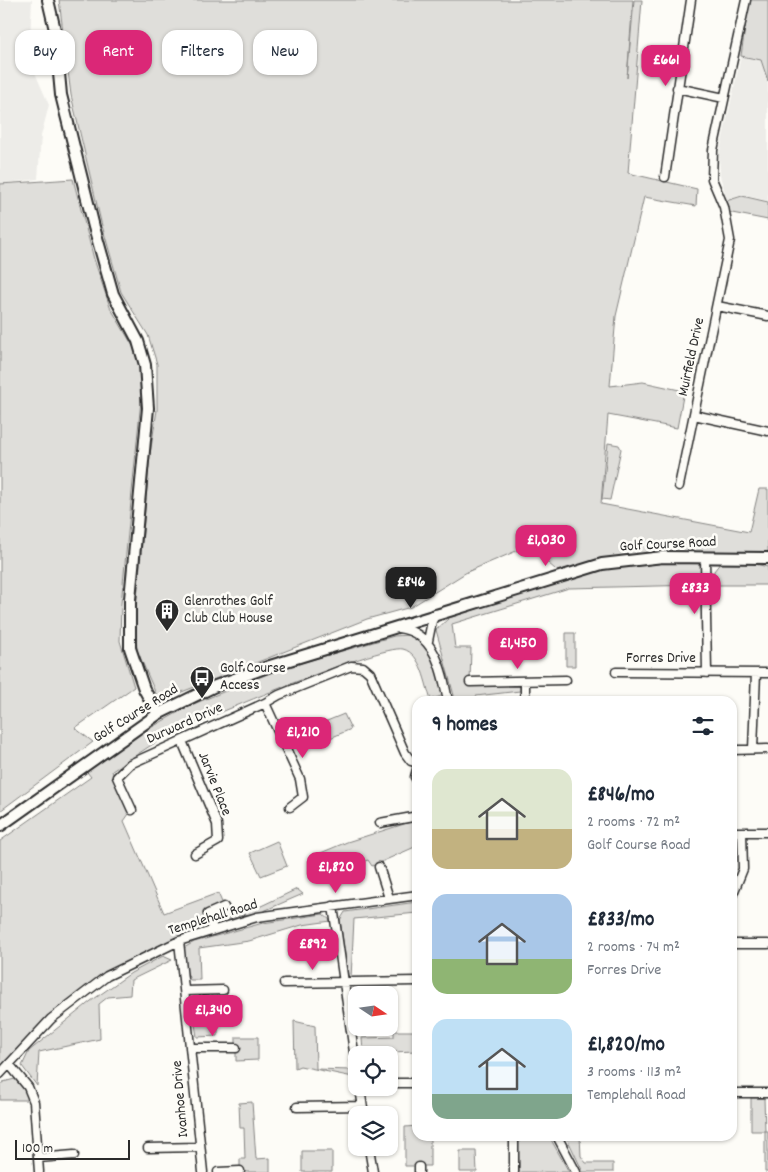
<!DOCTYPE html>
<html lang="en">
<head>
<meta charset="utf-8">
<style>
  :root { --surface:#fff; --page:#f6f6f7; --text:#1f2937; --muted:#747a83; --accent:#db2777 }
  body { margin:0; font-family:Dekko,sans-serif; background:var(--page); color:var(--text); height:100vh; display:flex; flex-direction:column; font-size:19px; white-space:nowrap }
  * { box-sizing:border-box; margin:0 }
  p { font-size:16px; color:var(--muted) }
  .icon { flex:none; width:28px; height:28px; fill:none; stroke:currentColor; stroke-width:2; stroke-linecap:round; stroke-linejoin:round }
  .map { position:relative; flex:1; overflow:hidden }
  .panel { position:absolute; left:412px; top:696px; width:325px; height:445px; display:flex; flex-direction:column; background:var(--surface); border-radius:15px; box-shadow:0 1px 4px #0004 }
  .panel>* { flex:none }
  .top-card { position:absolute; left:15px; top:30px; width:322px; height:45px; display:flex; gap:10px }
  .needle { width:32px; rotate:103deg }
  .buttons { position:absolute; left:348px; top:986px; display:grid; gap:10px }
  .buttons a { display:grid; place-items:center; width:50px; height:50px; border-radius:10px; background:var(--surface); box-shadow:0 1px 4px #0004; font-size:25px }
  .scale { position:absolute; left:15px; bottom:12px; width:115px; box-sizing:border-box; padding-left:5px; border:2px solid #2b2b2b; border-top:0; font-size:14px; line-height:18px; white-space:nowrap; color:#2b2b2b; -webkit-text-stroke:4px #fdfcf7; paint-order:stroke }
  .price { position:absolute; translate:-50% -42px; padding:0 11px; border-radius:10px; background:var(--accent); color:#fff; font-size:16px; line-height:32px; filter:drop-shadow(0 1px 2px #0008) }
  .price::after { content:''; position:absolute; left:50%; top:30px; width:15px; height:11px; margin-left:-8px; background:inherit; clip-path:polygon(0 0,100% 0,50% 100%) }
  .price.on { background:#222; color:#fff }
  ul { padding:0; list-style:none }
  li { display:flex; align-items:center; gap:15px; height:125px; padding:0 20px }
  li span { display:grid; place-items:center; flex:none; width:140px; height:100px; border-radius:15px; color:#555 }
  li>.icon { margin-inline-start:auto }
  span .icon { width:60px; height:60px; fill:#fffc; stroke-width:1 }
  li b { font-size:21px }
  h2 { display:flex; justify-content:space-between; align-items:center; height:60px; padding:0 20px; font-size:21px }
  .pill { padding:0 18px; border-radius:15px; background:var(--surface); box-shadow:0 1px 4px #0004; font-size:18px; line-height:45px }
  .pill.on { background:var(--accent); color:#fff }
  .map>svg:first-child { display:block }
  .built { fill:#edece8 }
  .green { fill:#dfdeda; stroke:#858482 }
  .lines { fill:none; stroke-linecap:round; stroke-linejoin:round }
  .minor-casing { stroke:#2b2b2b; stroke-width:11 }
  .tertiary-casing { stroke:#2b2b2b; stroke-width:14 }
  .minor { stroke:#fdfcf7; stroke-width:8 }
  .tertiary { stroke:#fdfcf7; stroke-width:10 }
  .labels { text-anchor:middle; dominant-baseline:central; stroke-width:5; stroke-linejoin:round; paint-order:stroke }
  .street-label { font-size:15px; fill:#2b2b2b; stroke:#fdfcf7 }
  .poi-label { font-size:15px; fill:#2b2b2b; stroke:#fdfcf7; text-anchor:start }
</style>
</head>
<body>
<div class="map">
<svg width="768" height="1172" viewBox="0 0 768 1172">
  <rect width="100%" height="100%" fill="#fdfcf7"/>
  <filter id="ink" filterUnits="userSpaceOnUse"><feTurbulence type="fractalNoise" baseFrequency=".02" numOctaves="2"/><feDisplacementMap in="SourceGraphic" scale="10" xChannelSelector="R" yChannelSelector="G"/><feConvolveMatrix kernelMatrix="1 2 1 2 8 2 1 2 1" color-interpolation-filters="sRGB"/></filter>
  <g filter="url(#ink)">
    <path class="built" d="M0,0h32l-3,59 20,46 -8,31 -3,43 -38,5z
      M741,56l20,4 7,21v120l-26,-6 -15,5 -7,-24 -1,-21z"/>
    <path class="green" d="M59,0h574l-6,78 7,-78h8l-14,173 69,16 -1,17 -52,-9 -28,119 -6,70 33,-4 41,9 -7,37 -69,-13 -7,89 148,28 10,-43h9v69l-107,-1 -99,18 -34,-29 -61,26 -56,35 -44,12 -208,82 -22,-51 -2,-29 15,-167 7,-44v-46l-9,-29 -27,-43 -20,-70 -30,-127z
      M749,0h19v81l-7,-21 -20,-4z
      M73,179l21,80 16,48 27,46 6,27 -22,224 -1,37 14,46 -59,41 18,14 -93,69v-627z
      M742,196l26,6v18l-41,-8 -1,-11z
      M608,443l11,2 2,4 -11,51 -8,-1z
      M695,561l6,5v19l-132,3 -117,36 3,24h16l-1,34 50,-1v10l-44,5v5l-21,-2 -19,-69 13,-12 138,-45 39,-7z
      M742,561l26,6v18h-55l1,-14 7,-9z
      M566,633h9v33h-9z
      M408,635c25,7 31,36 38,59l-15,6c-6,-16 -9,-46 -28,-51 -23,-5 -214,75 -243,91 -16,9 -32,21 -48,31l17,43 -5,7 40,92 54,-20 6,14 -16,7 5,16 -106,46 -56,43 -51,55v-233l91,-64 -4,-5 51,-37 53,-30 89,-36 114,-33z
      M344,714l7,15 -23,10 -6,-16z
      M417,820v26l-45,20 -4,-6 -47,18 -10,-21 36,-15z
      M277,841l10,25 -26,10 -11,-23z
      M297,889l6,5 -44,19 -17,2 -13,5 -1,-5 14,-7 17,-1z
      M417,902v11l-63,6 -3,59 -3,-3 -8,-55 5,-8z
      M323,914l8,7 -29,4 -53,16 -50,7 1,32h-10l-4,-10 -2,-22 10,-6 69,-19z
      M163,956l9,4 -41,20 -1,15 -22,2 -9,7 1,35 -61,13 -2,34 -15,-20 7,-15 62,-50 40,-28z
      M218,1004v32l-21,1 -5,-32z
      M294,1021l21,5 1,43 35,1 2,7 -53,-11 -5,2z
      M394,1031h23v20l-54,2 -1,-15 32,-1z
      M236,1037h22v23l-22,1z
      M15,1079l10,8 5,13h-30v-14l3,-4z
      M751,1098h13l1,33h3v41h-3v-41h-14z
      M252,1102l4,57 14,-1v14h-30v-13h5l-1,-31h-4l-1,-25z
      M417,1126l1,10h12v30h-25v-39z
      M518,1136h31l20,36h-50z
      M566,1136h14l1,20 5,7h27v9h-30z
      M302,1151h30v21h-30z
      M460,1151h16l1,21h-17z"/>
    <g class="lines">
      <defs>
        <path id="minor" d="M677,88l47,10
          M665,177l26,-177
          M717,306l51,10
          M694,415l74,16
          M679,486l51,-246 -6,-33 -12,-28 1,-29 33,-150
          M705,557l2,116
          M398,628c37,4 44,42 50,73
          M428,641l4,-20 4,-7
          M616,672l152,1
          M525,681v20
          M470,682l96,-2
          M265,703l35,76 3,18 -13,10
          M182,741l35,83 1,17 -23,13
          M753,749l3,-76
          M732,750l36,-1
          M418,766l-3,11 3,5
          M132,810l-15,-33 13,-13 135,-61 14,-8 72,-29 12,1 7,6 35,80 6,8 7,2
          M380,823l38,-7
          M732,832h36
          M379,867l10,31
          M732,896l11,-27 -1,-37
          M333,906l23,160
          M213,930l-5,-16 16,-7
          M179,941l24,231
          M732,944h36
          M284,983l134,-2
          M185,991l38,-1
          M190,1048h46
          M9,1064l19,23 6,15 5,70
          M0,1074l51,-55 56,-43 72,-35 78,-24 161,-22
          M389,1083h29
          M360,1088l4,27
          M732,1093h36
          M297,1107l65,-1
          M514,1136v36
          M557,1136l19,36
          M148,1148l51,-1
          M369,1148l4,24
          M38,1158l36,-3
          M419,1167v5
          M218,1172l22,-1"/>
        <path id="tertiary" d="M48,0l7,30 6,65 33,132 19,67 25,47 7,24 3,43 -18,191v49l14,41 14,25
          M0,826l158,-112 55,-27 57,-21 332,-102 61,-7 105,1"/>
      </defs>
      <use href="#minor" class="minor-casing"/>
      <use href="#tertiary" class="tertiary-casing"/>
      <use href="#minor" class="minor"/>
      <use href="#tertiary" class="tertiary"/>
    </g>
  </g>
  <defs>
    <symbol id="building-pin" viewBox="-11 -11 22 30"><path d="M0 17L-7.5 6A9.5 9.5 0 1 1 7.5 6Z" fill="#2b2b2b" stroke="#fdfcf7"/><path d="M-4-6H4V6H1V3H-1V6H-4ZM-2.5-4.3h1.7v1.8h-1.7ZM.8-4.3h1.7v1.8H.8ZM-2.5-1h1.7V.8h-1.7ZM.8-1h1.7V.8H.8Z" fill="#fff"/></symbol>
    <symbol id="bus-pin" viewBox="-11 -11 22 30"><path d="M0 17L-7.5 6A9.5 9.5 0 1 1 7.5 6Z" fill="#2b2b2b" stroke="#fdfcf7"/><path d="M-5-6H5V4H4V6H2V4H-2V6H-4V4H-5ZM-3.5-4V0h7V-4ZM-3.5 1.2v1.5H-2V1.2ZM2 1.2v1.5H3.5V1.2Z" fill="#fff"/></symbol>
  </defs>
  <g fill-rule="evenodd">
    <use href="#building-pin" x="153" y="597" width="28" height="38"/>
    <use href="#bus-pin" x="188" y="664" width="28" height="38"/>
  </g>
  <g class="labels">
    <g class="street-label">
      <text transform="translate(692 357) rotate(-78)">Muirfield Drive</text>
      <text transform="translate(668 545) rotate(-3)">Golf Course Road</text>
      <text x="661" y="659">Forres Drive</text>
      <text transform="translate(136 714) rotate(-32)">Golf Course Road</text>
      <text transform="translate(185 724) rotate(-24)">Durward Drive</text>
      <text transform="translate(214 784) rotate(68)">Jarvie Place</text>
      <text transform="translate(213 918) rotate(-17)">Templehall Road</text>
      <text transform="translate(181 1099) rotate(-95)">Ivanhoe Drive</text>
    </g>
    <g class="poi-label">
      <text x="184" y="602">Glenrothes Golf<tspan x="184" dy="17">Club Club House</tspan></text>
      <text x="220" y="669">Golf Course<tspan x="220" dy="17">Access</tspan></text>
    </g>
  </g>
</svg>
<div class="buttons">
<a><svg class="needle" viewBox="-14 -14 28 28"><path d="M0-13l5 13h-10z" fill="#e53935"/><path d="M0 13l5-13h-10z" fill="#747a83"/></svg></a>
<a><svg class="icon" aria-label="locate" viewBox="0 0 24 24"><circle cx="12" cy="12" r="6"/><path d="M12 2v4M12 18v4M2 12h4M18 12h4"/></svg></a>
<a><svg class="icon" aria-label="layers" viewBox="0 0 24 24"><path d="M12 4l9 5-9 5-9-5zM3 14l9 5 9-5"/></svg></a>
</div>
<div class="scale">100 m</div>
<b class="price" style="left:666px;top:87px">£661</b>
<b class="price" style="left:546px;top:567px">£1,030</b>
<b class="price on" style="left:411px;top:609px">£846</b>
<b class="price" style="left:695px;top:615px">£833</b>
<b class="price" style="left:518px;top:670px">£1,450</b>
<b class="price" style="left:303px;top:759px">£1,210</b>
<b class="price" style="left:336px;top:894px">£1,820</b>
<b class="price" style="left:313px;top:971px">£892</b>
<b class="price" style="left:213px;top:1037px">£1,340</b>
<div class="top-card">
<a class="pill">Buy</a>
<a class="pill on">Rent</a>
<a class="pill">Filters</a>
<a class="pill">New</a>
</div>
<section class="panel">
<h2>9 homes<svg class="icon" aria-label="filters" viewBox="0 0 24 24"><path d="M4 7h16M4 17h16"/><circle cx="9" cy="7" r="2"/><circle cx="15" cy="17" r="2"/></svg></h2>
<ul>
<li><span style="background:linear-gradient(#dfe7d0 60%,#c2b280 0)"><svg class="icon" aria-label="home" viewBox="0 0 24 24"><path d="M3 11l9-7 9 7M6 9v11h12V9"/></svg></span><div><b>£846/mo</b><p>2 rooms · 72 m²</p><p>Golf Course Road</p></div></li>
<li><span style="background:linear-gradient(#a9c7e8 65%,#8fb573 0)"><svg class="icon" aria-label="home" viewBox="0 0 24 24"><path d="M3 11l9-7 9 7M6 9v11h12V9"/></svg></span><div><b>£833/mo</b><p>2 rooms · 74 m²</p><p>Forres Drive</p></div></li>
<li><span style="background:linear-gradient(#bfe0f5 75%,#7fa58c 0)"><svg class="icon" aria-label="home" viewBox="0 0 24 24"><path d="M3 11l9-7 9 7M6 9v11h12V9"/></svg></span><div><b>£1,820/mo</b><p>3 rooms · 113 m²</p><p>Templehall Road</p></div></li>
</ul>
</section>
</div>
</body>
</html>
